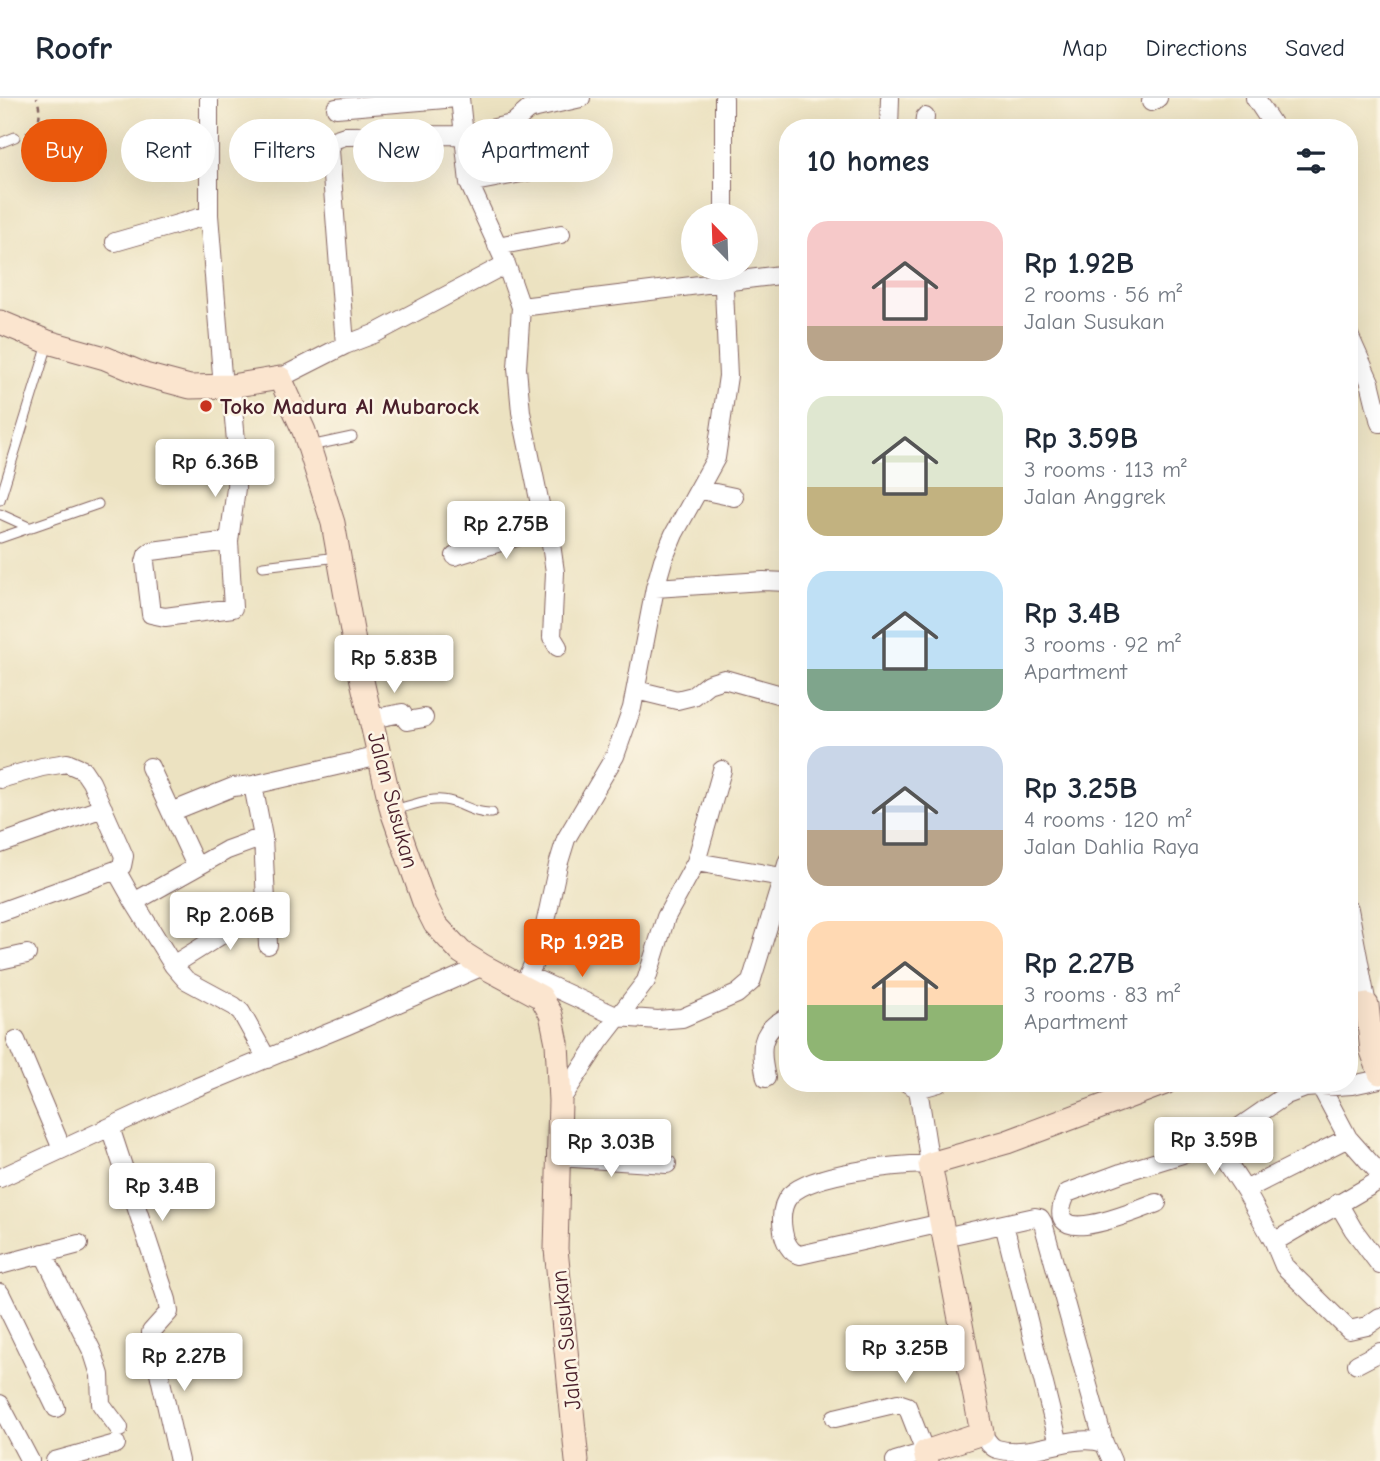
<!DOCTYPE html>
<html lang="en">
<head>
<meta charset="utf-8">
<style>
  :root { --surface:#fff; --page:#f2f2f3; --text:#1f2937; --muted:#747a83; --line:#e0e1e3; --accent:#ea580c }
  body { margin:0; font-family:"Comic Neue",sans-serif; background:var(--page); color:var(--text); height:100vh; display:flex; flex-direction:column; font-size:26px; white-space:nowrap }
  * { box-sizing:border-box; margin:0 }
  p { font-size:23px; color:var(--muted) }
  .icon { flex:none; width:38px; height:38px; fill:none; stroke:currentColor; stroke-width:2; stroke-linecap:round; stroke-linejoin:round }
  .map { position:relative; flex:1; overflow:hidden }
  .panel { position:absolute; left:779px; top:21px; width:579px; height:973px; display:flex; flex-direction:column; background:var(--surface); border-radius:28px; box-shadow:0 7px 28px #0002 }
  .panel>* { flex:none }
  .top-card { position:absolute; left:21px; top:21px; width:653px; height:63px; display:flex; gap:14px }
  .needle { width:46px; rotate:337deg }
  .fabs { position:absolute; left:681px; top:105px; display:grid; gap:14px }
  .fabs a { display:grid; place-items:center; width:77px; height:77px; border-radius:50%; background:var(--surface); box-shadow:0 7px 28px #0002; font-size:35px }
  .price { position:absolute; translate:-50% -60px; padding:0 16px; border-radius:7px; background:#fff; color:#222; font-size:23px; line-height:46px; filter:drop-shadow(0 2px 4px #0008) }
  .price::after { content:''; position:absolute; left:50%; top:42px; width:21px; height:16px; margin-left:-10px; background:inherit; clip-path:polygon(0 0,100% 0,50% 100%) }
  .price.on { background:var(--accent); color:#fff }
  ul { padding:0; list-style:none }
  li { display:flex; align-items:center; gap:21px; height:175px; padding:0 28px }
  li span { display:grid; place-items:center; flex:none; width:196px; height:140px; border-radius:21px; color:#555 }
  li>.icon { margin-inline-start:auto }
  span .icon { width:84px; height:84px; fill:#fffc; stroke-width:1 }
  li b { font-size:30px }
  h2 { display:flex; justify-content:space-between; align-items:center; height:84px; padding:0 28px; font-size:30px }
  .pill { padding:0 24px; border-radius:32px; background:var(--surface); box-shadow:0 7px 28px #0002; font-size:24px; line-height:63px }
  .pill.on { background:var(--accent); color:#fff }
  header { display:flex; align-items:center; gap:42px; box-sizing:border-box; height:98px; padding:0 35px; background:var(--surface); border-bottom:2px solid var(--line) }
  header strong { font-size:33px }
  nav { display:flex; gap:38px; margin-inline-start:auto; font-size:24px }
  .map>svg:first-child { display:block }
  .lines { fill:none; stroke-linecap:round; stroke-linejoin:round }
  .lane-casing { stroke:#836360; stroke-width:11 }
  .street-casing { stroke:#836360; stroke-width:20 }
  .secondary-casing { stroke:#836360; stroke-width:25 }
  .path { stroke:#836360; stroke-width:2.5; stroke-dasharray:5 5; stroke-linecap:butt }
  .lane { stroke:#fff; stroke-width:9 }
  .street { stroke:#fff; stroke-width:18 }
  .secondary { stroke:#fbe5cf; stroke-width:23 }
  .poi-dot { fill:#c8321e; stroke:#fcf5e5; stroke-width:2.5 }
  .labels { text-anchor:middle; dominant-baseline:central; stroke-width:5; stroke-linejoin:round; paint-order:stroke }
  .poi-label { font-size:23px; font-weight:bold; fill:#4a1f2b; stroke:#fcf5e5; text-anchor:start }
  .street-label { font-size:23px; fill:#4a1f2b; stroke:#fcf5e5 }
</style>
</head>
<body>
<header>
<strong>Roofr</strong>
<nav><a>Map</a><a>Directions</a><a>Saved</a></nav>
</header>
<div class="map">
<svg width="1380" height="1363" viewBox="0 0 1380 1363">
  <rect width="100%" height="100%" fill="#fcf5e5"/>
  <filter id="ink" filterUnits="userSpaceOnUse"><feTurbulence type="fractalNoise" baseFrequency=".0143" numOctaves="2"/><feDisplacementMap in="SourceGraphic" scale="14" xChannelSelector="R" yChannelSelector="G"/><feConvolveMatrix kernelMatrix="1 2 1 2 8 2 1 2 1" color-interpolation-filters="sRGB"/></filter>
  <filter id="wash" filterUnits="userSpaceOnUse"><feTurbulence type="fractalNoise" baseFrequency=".00686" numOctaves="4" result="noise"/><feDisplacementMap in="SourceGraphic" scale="28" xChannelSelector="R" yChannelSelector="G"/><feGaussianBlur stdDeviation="1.57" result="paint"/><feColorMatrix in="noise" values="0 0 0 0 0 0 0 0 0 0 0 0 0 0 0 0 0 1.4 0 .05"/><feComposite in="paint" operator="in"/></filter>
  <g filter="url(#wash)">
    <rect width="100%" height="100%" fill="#ece2c1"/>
  </g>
  <g filter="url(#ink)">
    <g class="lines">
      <defs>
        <path id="lane" d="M0,45l15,-6
          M310,348l42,-9
          M0,402l48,-156
          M0,416l31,14
          M0,440l98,-34
          M263,468l75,-9
          M394,712c17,-4 38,-14 55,-9 16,4 26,13 43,12"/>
        <path id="street" d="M209,0v117l14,172
          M460,0l9,85 37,81 15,43 -4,61 4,44 21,102 9,30 4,28 -3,65 6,10
          M1255,0l20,30
          M1151,4l7,-4
          M336,10l121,-10
          M889,30l1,-30
          M924,30l1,-11
          M469,85l78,-15
          M724,117v-117
          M115,144l94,-27
          M497,148l64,-12
          M521,209l267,-33
          M1349,237l21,47 10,41
          M345,247l-15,-195 3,-10 12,-4 119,-1 48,-11 16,-14 53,-12
          M280,280l65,-33 29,-11 132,-70
          M701,392l33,7
          M229,443l-77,10 -5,4 -2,7 6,52 14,3 68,-9 -4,-67 7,-53 1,-36 -6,-66
          M455,458l91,-28
          M655,490l108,-7 25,1
          M636,592l41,10 16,-4 15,-12 16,-5 64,18
          M371,621l31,-6 5,8 17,-3
          M150,669l46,99
          M0,681l42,-12 25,-4 16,7 8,12 33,74 -2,10 -6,4 -116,42
          M253,687l127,-29
          M171,714l62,-25 20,-2 10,52 5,108
          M0,746l103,-36
          M696,764l86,15
          M116,772l18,32 39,63 13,15 48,26 7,6 26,47
          M134,804l93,-52 36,-13
          M1349,811l18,96
          M0,862l27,-6
          M173,867l93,-58
          M529,878l89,41 40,3 24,-2 55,-24 14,-12 37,-121
          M522,889l17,-34 19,-88 8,-26 49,-83 17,-48 23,-120 8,-28 11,-26 42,-76 12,-82 -5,-108
          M16,942l46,109
          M766,980c-6,-27 -8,-48 22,-61
          M907,985l11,6 21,-6
          M1321,989l27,51 32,36
          M918,991l12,75c-34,1 -116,8 -140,31 -9,10 -9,24 -7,36 1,9 7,22 17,24l142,-32
          M560,1003l39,-59 47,-61 20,-64 30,-55 26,-92
          M110,1029l57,173 2,12 -18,20v5l28,124
          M1215,1046l30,46 29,52 10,24 65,64 18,-4 13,-9
          M558,1059l109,7
          M0,1080l190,-88 158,-65 135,-59
          M1245,1092l103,-52
          M1157,1105c-20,7 -121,52 -90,-10l54,-20 94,-29 71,-49 19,-7 47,-3 28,-6
          M1338,1105l15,26 27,36
          M1004,1126l55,220
          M944,1139l91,-20 5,1 3,5 61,220
          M1274,1144l106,-62
          M43,1155l50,100 7,22 1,29 18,24
          M0,1167l79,-21
          M0,1195l56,115
          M1357,1266l23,-12
          M0,1306l30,57
          M835,1320l63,-15 9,3 18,46 -30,9
          M982,1335c4,6 8,14 15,16 36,10 73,-17 107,-6l8,18
          M55,1363l61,-17"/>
        <path id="secondary" d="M0,224l48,20 57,16 40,17 45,12 41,-1 49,-8 24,53 29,92 24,136 35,152 32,91 11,22 26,28 22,14 58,31 10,17 6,29 3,58 -4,148 21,212
          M1349,910l18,-3 5,46 8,22
          M927,1363l-2,-9 57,-19 -52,-269 77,-22 158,-59"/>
      </defs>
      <use href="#lane" class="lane-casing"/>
      <use href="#street" class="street-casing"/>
      <use href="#secondary" class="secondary-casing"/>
      <path class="path" d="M26,35c16,-8 15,-20 11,-35"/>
      <use href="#lane" class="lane"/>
      <use href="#street" class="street"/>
      <use href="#secondary" class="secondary"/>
    </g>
  </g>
  <circle class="poi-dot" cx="206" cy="308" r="7"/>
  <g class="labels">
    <g class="poi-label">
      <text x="220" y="308">Toko Madura Al Mubarock</text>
    </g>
    <g class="street-label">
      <text transform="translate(393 702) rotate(75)">Jalan Susukan</text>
      <text transform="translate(566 1242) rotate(-96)">Jalan Susukan</text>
    </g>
  </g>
</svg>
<div class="fabs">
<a><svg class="needle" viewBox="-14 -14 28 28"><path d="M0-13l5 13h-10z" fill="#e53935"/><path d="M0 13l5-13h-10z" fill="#747a83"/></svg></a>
</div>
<b class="price" style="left:215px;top:401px">Rp 6.36B</b>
<b class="price" style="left:506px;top:463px">Rp 2.75B</b>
<b class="price" style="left:394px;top:597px">Rp 5.83B</b>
<b class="price" style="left:230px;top:854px">Rp 2.06B</b>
<b class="price on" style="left:582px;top:881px">Rp 1.92B</b>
<b class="price" style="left:1214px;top:1079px">Rp 3.59B</b>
<b class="price" style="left:611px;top:1081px">Rp 3.03B</b>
<b class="price" style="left:162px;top:1125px">Rp 3.4B</b>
<b class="price" style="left:905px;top:1287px">Rp 3.25B</b>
<b class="price" style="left:184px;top:1295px">Rp 2.27B</b>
<div class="top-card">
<a class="pill on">Buy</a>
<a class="pill">Rent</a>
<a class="pill">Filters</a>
<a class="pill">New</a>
<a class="pill">Apartment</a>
</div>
<section class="panel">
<h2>10 homes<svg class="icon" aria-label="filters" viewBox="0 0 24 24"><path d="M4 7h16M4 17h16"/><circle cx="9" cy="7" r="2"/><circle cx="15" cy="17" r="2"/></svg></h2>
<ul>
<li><span style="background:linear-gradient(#f6c9c9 75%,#b9a48a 0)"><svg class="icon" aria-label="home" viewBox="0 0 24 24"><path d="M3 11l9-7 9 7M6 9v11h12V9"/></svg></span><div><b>Rp 1.92B</b><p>2 rooms · 56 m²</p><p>Jalan Susukan</p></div></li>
<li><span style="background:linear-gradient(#dfe7d0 65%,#c2b280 0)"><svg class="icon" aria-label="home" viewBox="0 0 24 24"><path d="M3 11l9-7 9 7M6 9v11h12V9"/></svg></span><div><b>Rp 3.59B</b><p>3 rooms · 113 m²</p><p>Jalan Anggrek</p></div></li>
<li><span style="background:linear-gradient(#bfe0f5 70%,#7fa58c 0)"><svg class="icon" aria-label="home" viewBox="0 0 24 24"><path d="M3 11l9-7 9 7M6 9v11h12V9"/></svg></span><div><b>Rp 3.4B</b><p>3 rooms · 92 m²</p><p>Apartment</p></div></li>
<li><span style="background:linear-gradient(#c9d6e8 60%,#b9a48a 0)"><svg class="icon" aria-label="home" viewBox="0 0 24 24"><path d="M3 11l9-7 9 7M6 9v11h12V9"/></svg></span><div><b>Rp 3.25B</b><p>4 rooms · 120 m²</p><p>Jalan Dahlia Raya</p></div></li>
<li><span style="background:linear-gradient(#ffd9b3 60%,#8fb573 0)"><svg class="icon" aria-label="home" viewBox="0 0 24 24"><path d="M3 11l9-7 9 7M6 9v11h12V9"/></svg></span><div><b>Rp 2.27B</b><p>3 rooms · 83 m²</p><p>Apartment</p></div></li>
</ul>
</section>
</div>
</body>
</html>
